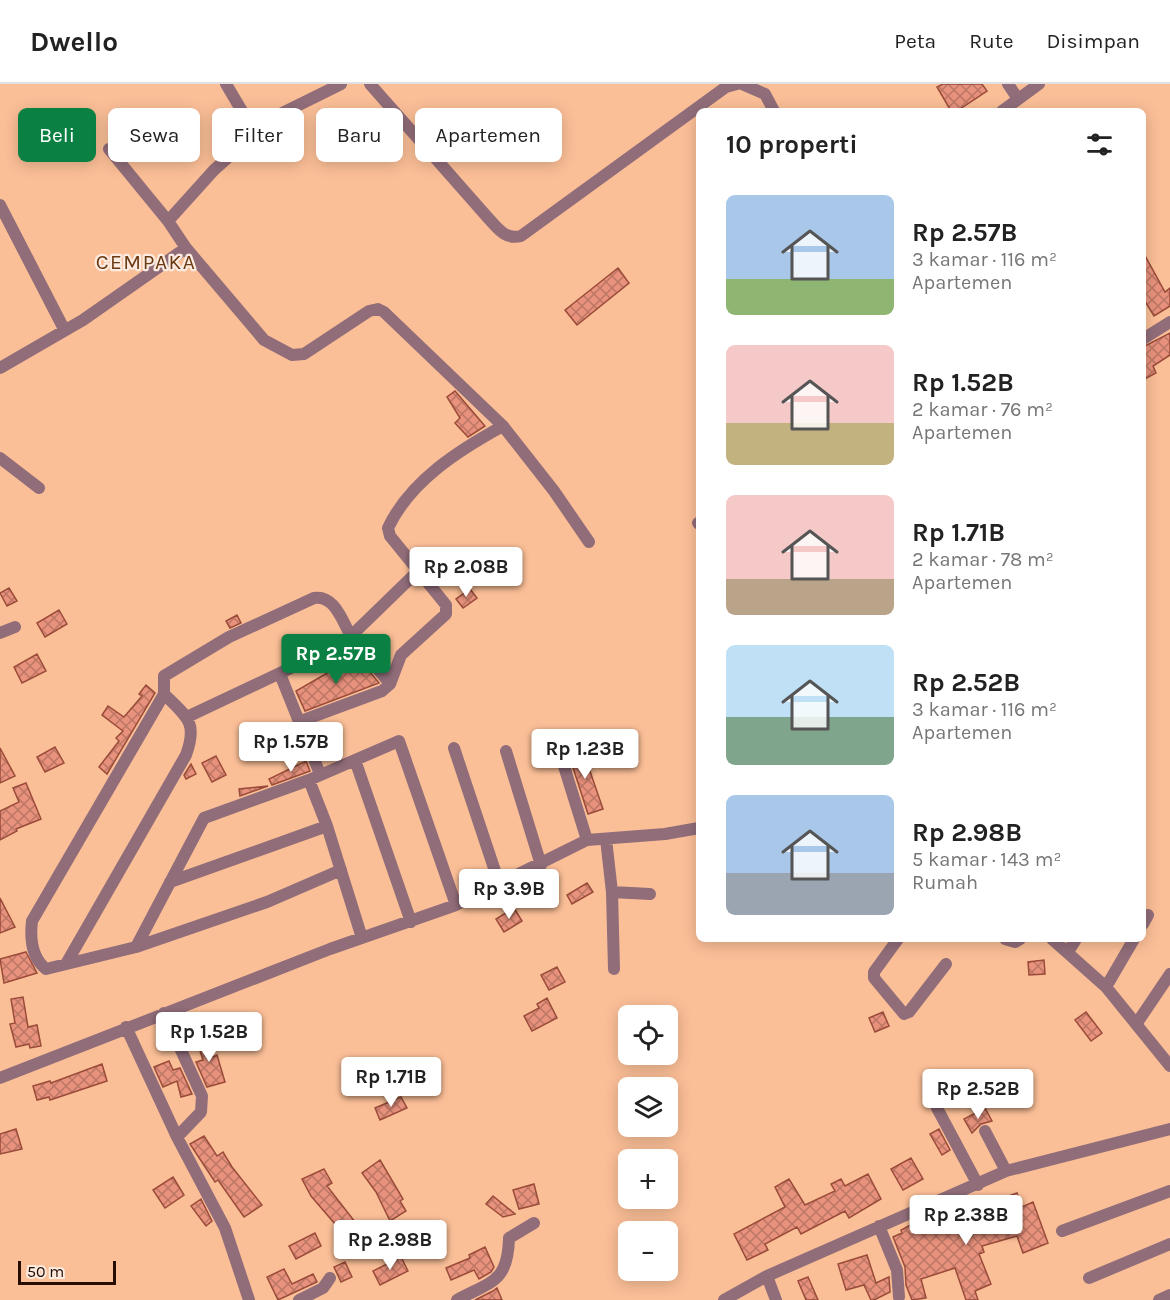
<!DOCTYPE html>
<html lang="id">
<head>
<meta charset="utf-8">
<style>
  :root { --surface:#fff; --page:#f6f6f6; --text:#222; --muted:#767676; --line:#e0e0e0; --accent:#0b8043 }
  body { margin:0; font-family:Karla,sans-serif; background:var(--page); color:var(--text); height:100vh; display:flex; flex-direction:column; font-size:22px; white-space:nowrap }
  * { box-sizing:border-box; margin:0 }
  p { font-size:20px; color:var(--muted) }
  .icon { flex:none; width:33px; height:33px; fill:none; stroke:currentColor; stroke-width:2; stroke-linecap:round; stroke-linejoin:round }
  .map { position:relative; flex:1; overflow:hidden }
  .side { position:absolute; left:696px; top:24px; width:450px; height:834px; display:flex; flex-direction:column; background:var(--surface); border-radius:9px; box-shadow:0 3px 15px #0003 }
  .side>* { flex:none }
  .top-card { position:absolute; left:18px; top:24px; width:570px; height:54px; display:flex; gap:12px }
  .controls { position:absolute; left:618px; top:921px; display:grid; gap:12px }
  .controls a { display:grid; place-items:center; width:60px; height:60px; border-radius:9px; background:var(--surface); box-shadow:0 3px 15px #0003; font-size:30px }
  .scale { position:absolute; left:18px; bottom:15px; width:98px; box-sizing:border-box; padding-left:6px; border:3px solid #270c00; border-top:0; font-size:16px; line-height:21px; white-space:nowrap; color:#270c00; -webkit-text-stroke:4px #fbebe1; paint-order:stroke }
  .price { position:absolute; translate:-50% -51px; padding:0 14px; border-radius:6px; background:#fff; color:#222; font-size:20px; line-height:39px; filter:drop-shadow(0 2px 3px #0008) }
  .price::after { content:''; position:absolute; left:50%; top:36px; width:18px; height:14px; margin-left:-9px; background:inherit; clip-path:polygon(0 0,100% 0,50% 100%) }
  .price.current { background:var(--accent); color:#fff }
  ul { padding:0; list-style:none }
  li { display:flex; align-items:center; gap:18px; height:150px; padding:0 30px }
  li span { display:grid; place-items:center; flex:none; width:168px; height:120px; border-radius:9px; color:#555 }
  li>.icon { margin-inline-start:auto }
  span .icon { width:72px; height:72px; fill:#fffc; stroke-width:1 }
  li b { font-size:26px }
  h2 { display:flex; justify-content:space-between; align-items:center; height:72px; padding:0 30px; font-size:26px }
  .chip { padding:0 21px; border-radius:9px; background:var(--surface); box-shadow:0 3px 15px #0003; font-size:21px; line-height:54px }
  .chip.current { background:var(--accent); color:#fff }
  header { display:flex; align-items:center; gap:36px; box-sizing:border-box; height:84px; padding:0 30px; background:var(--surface); border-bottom:2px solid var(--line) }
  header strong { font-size:28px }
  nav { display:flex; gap:33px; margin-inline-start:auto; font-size:21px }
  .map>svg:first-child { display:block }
  .building { fill:url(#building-cross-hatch); stroke:#9a4b39; stroke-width:1.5 }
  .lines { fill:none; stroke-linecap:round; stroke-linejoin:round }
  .street { stroke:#916d7a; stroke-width:12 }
  .labels { text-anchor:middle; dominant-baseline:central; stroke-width:4.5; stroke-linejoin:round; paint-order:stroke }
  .quarter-label { font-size:21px; letter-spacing:1.5px; fill:#6c3a12; stroke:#fbebe1 }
</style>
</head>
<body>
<header>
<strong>Dwello</strong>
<nav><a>Peta</a><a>Rute</a><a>Disimpan</a></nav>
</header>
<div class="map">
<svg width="1170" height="1216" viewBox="0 0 1170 1216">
  <defs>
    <pattern id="building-cross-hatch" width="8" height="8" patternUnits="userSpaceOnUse" patternTransform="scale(1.5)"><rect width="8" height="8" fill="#e8927d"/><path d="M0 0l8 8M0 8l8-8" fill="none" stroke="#bc7664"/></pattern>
  </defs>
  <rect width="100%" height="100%" fill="#fbbf97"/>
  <path class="building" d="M943,0h39l5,7 -30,20h-6l-14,-24z
    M1143,168l22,40 5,-4v18l-16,10 -11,-18z
    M618,184l11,15 -52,42 -12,-15z
    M1170,249v22l-17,11 3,7 -13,7v-33z
    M455,307l30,35 -17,11 -13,-14 5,-5 -13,-21z
    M9,504l8,13 -10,5 -7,-13z
    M470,505l7,9 -14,10 -7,-9z
    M59,526l8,14 -22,13 -8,-14z
    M237,531l4,8 -11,5 -4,-7z
    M37,570l9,17 -24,12 -8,-16z
    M360,576l19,23 -74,28 -9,-20 33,-19z
    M146,601l9,8 -48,81 -8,-7 20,-26 -3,-3 7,-7 -21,-16 6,-9 16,11 18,-21 -3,-2z
    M581,661l22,64 -15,5 -21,-65z
    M55,663l9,16 -19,9 -8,-15z
    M0,664l15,28 -15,7z
    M216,672l10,19 -14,7 -10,-19z
    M306,677l4,10 -38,14 -3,-6z
    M191,680l5,10 -10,5 -2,-4z
    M26,699l15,36 -25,10 1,2 -17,9v-29l19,-9 -6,-14z
    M268,702l-28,10 -1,-7z
    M587,799l6,9 -21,12 -5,-9z
    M0,814l15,29 -15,6z
    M514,824l8,13 -18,11 -8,-13z
    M26,868l11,21 -33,10 -4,-24z
    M1044,876l1,14 -16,1 -1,-13z
    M557,883l8,15 -16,8 -8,-15z
    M23,913l5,30 9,-2 4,21 -11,2 -1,-4 -13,3 -6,-23 5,-1 -4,-24z
    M547,914l10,20 -25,13 -8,-15 15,-8 -2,-4z
    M883,928l6,14 -14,6 -6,-14z
    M1086,928l16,21 -11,8 -16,-21z
    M247,932l4,14 -11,3 -4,-14z
    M205,948l8,25 4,-2 8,27 -18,5 -11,-25 7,-2 -8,-25z
    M169,977l4,9 7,-2 12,26 -11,3 -4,-16 -14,6 -9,-20z
    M102,980l5,17 -57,19 -1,-3 -12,3 -4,-14 17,-5 1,2z
    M401,1013l6,11 -27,12 -5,-12z
    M985,1024l7,13 -11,3 -9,9 -8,-14z
    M16,1045l6,20 -22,5v-20z
    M939,1045l11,21 -8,5 -12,-21z
    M204,1052l13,20 6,-4 9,15 30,38 -18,12 -26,-37 -3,2 -25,-38z
    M911,1074l12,21 -20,11 -12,-21z
    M380,1076l23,39 -3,2 6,10 -16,10 -14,-29 -14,-19z
    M324,1085l8,14 -5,3 32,41 -14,8 -7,-13 -3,2 -24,-28 -9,-17z
    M868,1090l13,25 -32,19 -4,-7 -44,23 -4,-7 -32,17 3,6 -21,10 -13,-26 51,-27 -10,-20 14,-8 16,26 30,-14 -4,-7 10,-5 4,7z
    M173,1093l11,18 -19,13 -12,-18z
    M534,1100l5,20 -20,5 -6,-19z
    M1017,1109l5,14 11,-5 15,41 -25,10 -6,-17 -35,10 2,6 -5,2 12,30 -16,7 3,9h-12l-11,-32 -34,11 5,19 -14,2 -6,-15 -1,-18 -12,-30 9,-4 -1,-3 13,-7 4,9 34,-10 2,5 27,-8 -3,-10 11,-3 5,8 10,-5 -3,-7h3l-1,-4z
    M493,1112l22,18 -12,3 -17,-13z
    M201,1115l11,22 -6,5 -15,-20z
    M315,1149l6,13 -25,13 -7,-13z
    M485,1163l9,20 -3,5 -12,7 -5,-9 -23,10 -5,-12 24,-10 -1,-3z
    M867,1171l9,28 13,-6 1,15 -16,8h-3l-7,-15 -18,5 -8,-26z
    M401,1173l7,14 -28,14 -7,-14z
    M345,1178l7,15 -11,5 -7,-15z
    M284,1185l8,15 21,-10 4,8 -39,18 -11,-23z
    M808,1193l10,23h-12l-8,-19z
    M497,1204l5,12h-27l18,-9z"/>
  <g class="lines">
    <path class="street" d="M226,0l26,44v8l-38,34 -46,51 18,27 78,92 28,15 12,-1 65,-43 9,-2 6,3 119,114 51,65 35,51
      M370,0l119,135c9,10 17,21 32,17l205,-149 11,-3
      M742,0l23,10 9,17
      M1008,0l10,15
      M1002,27l37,-27
      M252,44l89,-44
      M109,65l59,72
      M0,121l64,124
      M1143,255l27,-17
      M0,284l83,-48 103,-72
      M0,374l39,30
      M698,439l1,1
      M0,549l15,-6
      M280,590l40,100
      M390,600l-39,-48 68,-66
      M164,610l-132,227c-2,17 0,37 14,48l90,-22 131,-45 74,-32
      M301,637l81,-30 8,-7 11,-29 45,-41v-9l-56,-69 -2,-8c22,-47 71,-78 115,-102
      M558,663l29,93
      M454,664l45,135
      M506,667l35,114
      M355,676l56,162
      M309,696l18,46 35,112
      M606,755l6,53 2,77
      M170,798l157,-56
      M612,808l38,2
      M1143,840l5,-9
      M898,855l-24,33v6l30,36 5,-2 37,-48
      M1005,855l10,3 5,-3
      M1052,855l54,48 64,79
      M136,863l68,-129 105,-38 90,-39 57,164
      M1068,868l8,-13
      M66,880l120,-209c12,-33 1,-38 -22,-61v-18l65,-39 85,-39c21,-3 28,23 37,38l-18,12 -146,69
      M1106,903l28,-48
      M164,929l38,83 -1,16 -24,25
      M1137,939l33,-49
      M126,943l51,110 48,91 24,72
      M0,994l330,-129 126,-44 131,-65 78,-6 34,-6
      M937,1024l41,77
      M985,1047l21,40
      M879,1142l18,44 2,27
      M1062,1147l108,-40
      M767,1192l9,24
      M1089,1194l81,-34
      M299,1216l24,-12 7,-10
      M457,1216c35,-19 51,-18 52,-62l25,-15
      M724,1216l43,-24 239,-105 164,-42
      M1159,1216l11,-5"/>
  </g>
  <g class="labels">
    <g class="quarter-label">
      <text x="146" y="178">CEMPAKA</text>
    </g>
  </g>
</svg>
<div class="controls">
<a><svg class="icon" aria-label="locate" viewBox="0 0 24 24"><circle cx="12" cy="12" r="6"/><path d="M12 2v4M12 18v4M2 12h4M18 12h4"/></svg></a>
<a><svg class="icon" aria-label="layers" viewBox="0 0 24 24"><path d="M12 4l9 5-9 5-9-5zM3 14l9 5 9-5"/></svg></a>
<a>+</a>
<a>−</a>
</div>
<div class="scale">50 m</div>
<b class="price" style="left:466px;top:514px">Rp 2.08B</b>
<b class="price current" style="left:336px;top:601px">Rp 2.57B</b>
<b class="price" style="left:291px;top:689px">Rp 1.57B</b>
<b class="price" style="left:585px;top:696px">Rp 1.23B</b>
<b class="price" style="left:509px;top:836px">Rp 3.9B</b>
<b class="price" style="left:209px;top:979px">Rp 1.52B</b>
<b class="price" style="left:391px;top:1024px">Rp 1.71B</b>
<b class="price" style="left:978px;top:1036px">Rp 2.52B</b>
<b class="price" style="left:966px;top:1162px">Rp 2.38B</b>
<b class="price" style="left:390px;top:1187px">Rp 2.98B</b>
<div class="top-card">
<a class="chip current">Beli</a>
<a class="chip">Sewa</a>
<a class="chip">Filter</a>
<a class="chip">Baru</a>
<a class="chip">Apartemen</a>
</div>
<section class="side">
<h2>10 properti<svg class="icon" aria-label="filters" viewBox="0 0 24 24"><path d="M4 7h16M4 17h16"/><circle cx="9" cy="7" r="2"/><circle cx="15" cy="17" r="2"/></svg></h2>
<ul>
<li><span style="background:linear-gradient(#a9c7e8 70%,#8fb573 0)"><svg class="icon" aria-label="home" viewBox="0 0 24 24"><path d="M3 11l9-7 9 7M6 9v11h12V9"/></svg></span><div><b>Rp 2.57B</b><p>3 kamar · 116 m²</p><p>Apartemen</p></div></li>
<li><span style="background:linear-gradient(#f6c9c9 65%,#c2b280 0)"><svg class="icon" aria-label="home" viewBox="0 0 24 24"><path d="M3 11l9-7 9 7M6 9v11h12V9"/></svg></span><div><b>Rp 1.52B</b><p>2 kamar · 76 m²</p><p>Apartemen</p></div></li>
<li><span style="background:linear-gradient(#f6c9c9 70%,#b9a48a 0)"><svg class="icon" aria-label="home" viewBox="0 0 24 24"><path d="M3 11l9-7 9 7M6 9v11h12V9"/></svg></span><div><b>Rp 1.71B</b><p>2 kamar · 78 m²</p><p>Apartemen</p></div></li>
<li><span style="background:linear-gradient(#bfe0f5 60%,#7fa58c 0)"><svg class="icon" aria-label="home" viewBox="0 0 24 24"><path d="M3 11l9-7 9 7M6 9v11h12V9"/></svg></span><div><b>Rp 2.52B</b><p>3 kamar · 116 m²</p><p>Apartemen</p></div></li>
<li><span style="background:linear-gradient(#a9c7e8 65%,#9aa5b1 0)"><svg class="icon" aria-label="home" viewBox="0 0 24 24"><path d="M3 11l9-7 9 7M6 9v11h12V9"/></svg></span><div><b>Rp 2.98B</b><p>5 kamar · 143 m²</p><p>Rumah</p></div></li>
</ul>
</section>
</div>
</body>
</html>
